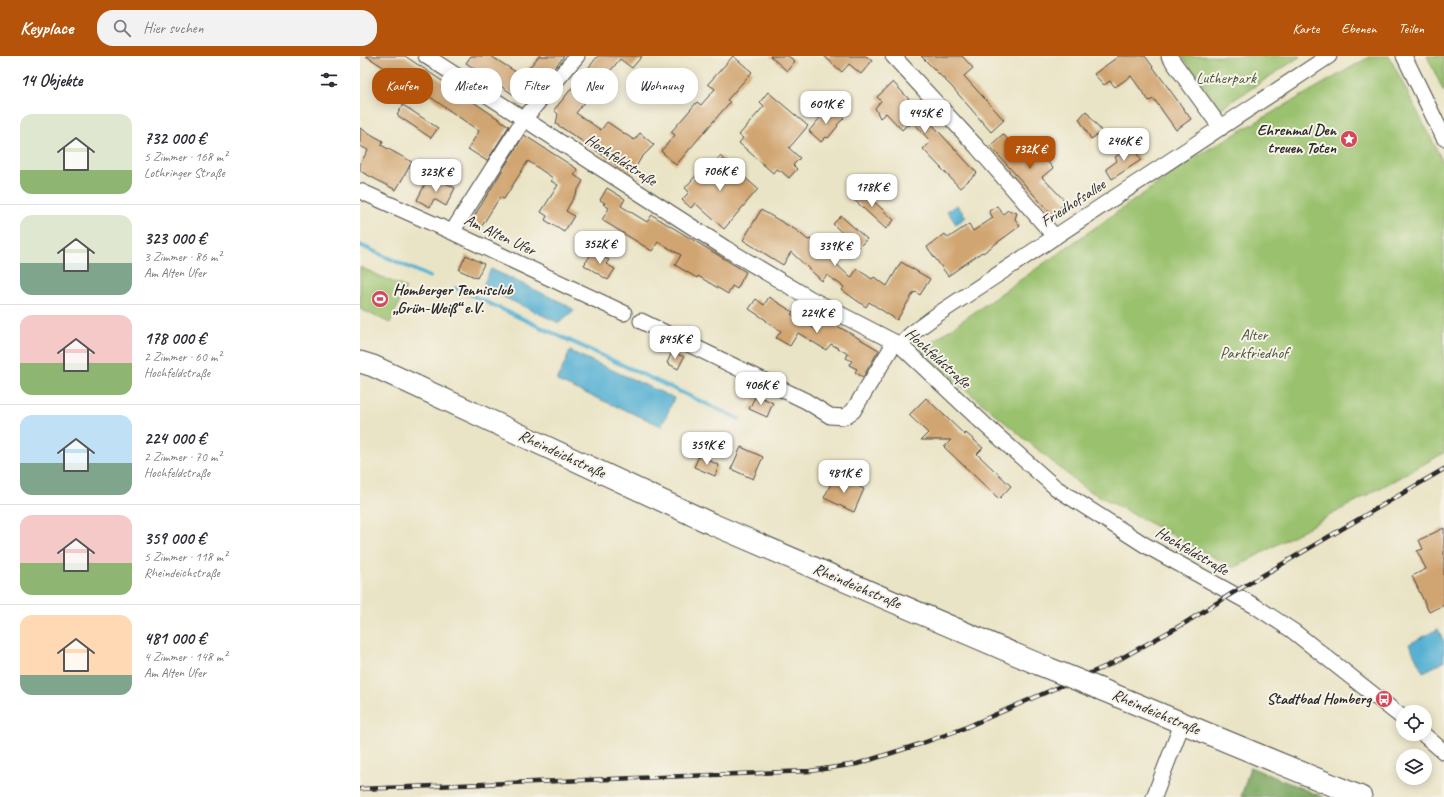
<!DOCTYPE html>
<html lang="de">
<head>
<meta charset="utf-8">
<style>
  :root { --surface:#fff; --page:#f2f2f3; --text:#2b2b33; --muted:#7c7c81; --line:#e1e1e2; --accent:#b45309 }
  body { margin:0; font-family:Caveat,sans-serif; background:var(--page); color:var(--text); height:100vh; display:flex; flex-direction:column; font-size:15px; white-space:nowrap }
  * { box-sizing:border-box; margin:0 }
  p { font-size:13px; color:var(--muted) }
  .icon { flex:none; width:22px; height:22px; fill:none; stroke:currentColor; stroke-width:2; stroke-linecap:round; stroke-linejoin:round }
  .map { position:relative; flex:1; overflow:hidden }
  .sheet { display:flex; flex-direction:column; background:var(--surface); width:360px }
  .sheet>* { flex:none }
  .guide { position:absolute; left:12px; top:12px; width:380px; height:36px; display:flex; gap:8px }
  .tools { position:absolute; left:1036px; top:649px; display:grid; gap:8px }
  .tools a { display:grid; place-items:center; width:36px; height:36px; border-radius:50%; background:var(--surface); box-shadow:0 2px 10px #0003; font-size:20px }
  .price { position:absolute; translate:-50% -34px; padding:0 9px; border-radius:8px; background:#fff; color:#222; font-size:13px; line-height:26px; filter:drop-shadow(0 1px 2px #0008) }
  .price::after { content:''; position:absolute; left:50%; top:24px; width:12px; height:9px; margin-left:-6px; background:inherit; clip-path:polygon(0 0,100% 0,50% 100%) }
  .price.current { background:var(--accent); color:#fff }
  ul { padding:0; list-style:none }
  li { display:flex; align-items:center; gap:12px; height:100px; padding:0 20px }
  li+li { border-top:1px solid var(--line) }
  li span { display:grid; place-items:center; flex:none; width:112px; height:80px; border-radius:12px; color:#555 }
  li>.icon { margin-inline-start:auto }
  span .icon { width:48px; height:48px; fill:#fffc; stroke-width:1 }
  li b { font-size:17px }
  h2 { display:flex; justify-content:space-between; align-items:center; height:48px; padding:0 20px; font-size:17px }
  .tag { padding:0 14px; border-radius:16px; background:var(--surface); box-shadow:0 2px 10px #0003; font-size:14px; line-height:36px }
  .tag.current { background:var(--accent); color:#fff }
  header { display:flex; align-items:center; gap:24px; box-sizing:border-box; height:56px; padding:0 20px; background:var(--accent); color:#fff }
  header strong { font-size:19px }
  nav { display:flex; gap:22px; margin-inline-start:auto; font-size:14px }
  .search { width:280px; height:36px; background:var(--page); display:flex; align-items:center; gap:10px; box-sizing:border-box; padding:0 14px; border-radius:16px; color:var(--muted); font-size:15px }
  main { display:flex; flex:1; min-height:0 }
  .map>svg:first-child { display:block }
  .green { fill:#9ac16d; stroke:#62764c }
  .forest { fill:#7ba760; stroke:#536946 }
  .water { fill:#55b0d3; stroke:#406e7f }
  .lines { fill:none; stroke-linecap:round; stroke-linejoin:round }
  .stream { stroke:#55b0d3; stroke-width:4 }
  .building { fill:#d1a571 }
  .minor-casing { stroke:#484742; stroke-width:17 }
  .secondary-casing { stroke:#484742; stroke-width:23 }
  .minor { stroke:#fff; stroke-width:15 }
  .secondary { stroke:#fff; stroke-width:21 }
  .rail-casing { stroke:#2b2b2b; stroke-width:4.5 }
  .rail { stroke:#f7f3e8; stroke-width:3; stroke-dasharray:9; stroke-linecap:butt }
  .secondary-bridge-casing { stroke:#484742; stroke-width:23; stroke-linecap:butt }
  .secondary-bridge { stroke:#fff; stroke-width:21 }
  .labels { text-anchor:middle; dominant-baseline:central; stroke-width:4; stroke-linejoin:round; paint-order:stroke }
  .park-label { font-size:16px; fill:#4c583f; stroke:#f7f3e8 }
  .poi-label { font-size:16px; font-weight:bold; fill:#2b2b2b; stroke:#f7f3e8; text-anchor:end }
  .street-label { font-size:16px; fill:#2b2b2b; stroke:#f7f3e8 }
</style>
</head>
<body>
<header>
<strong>Keyplace</strong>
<div class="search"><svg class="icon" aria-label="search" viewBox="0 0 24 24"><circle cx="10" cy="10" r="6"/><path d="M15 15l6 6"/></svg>Hier suchen</div>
<nav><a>Karte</a><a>Ebenen</a><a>Teilen</a></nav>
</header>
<main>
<section class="sheet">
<h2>14 Objekte<svg class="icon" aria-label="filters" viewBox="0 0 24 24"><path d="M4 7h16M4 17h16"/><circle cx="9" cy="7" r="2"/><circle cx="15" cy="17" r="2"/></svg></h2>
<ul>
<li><span style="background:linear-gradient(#dfe7d0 70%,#8fb573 0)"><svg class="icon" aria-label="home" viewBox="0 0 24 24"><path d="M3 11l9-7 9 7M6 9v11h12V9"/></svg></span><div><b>732 000 €</b><p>5 Zimmer · 168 m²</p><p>Lothringer Straße</p></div></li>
<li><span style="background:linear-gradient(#dfe7d0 60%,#7fa58c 0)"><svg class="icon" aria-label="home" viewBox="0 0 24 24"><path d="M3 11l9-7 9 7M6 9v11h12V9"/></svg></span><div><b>323 000 €</b><p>3 Zimmer · 86 m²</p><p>Am Alten Ufer</p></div></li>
<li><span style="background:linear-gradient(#f6c9c9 60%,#8fb573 0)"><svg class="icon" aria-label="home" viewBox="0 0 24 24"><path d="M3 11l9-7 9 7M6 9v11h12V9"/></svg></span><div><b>178 000 €</b><p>2 Zimmer · 60 m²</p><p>Hochfeldstraße</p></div></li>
<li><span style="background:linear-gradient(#bfe0f5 60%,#7fa58c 0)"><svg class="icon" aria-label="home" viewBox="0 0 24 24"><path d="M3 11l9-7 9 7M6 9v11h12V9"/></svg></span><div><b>224 000 €</b><p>2 Zimmer · 70 m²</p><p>Hochfeldstraße</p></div></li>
<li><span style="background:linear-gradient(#f6c9c9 60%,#8fb573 0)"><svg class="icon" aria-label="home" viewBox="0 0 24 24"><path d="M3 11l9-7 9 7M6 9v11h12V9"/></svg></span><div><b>359 000 €</b><p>5 Zimmer · 118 m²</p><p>Rheindeichstraße</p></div></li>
<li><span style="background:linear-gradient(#ffd9b3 75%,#7fa58c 0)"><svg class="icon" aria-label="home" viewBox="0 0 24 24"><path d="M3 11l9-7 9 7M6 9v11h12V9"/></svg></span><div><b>481 000 €</b><p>4 Zimmer · 148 m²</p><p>Am Alten Ufer</p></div></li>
</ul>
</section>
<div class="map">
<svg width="1084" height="741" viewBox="0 0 1084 741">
  <rect width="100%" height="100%" fill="#f7f3e8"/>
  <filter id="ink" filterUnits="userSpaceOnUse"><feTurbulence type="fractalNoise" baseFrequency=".025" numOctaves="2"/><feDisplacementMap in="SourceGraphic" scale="8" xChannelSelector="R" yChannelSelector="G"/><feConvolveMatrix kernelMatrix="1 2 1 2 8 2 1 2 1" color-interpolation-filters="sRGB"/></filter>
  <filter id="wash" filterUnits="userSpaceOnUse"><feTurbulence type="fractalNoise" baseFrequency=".012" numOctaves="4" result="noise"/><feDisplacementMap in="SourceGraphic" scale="16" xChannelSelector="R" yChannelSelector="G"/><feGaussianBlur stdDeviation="0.9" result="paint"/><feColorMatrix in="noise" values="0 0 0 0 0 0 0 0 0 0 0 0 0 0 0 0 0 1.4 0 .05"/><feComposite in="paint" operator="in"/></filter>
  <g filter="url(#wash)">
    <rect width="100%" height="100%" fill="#eae4c6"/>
    <path class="green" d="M822,0h119l-81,53z
      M1011,0h18l55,108v289l-210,115 -150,-80 -165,-137 251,-176 13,-11z
      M1067,0h17v36z
      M0,211l46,21 -16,35 -30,-14z"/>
    <path class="forest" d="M890,711l73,30h1h-83z"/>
    <path class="water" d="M597,149l9,12 -10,7 -9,-13z
      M131,213l72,34 11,7 -15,13 -77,-36z
      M210,295l104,47 -12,28 -105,-45z
      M1078,573l6,13v20l-21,10 -14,-28z"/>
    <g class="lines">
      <path class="stream" d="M0,189l70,32
        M96,232l283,131"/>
    </g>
    <g id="blocks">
      <path class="building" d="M6,0h39l104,70 -22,35 -19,-12 11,-18 -66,-46 -2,4 -14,-9 2,-3z
        M111,0h20l31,20 17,-20h25l-29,36 -21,3 -48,-32z
        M238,0h44l-10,12 -12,-9 -44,54 25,17 6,-8 27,18 6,-7 14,12 -13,13 -9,16 -76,-50 2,-10 -4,-4z
        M373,0l19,16 -25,28 3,2 -54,63 -15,-14 14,-16 -4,-3 26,-30 4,3 14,-16 -7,-5z
        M410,0h18l7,5 -8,10z
        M464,0h42l6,5 -11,13 -12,-10 -7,8z
        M561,0h41l11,12 -9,8 40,44 -13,12 -39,-45z
        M759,0h26l46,63 -15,11 -22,-31 -5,2 -18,-25 -16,11 -5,-6 -6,4 -10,-11z
        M533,26l84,91 -17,15 -37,-39 8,-7 -18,-20 -4,4 -1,-2 -6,6 -16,-17 -6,5 -5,-10 6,-7 -4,-4z
        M408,36l40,34 -19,22 11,10 -7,7 4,4 -8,9 -8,-7 -5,-2 -3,4 -34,-30 4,-5 -4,-3 25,-29 -4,-4z
        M43,49l35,23 -7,10 -34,-23z
        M472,51l12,11 -7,7 1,1 -10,12 -2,-1 -5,5 -12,-11 15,-18 2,1z
        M726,55l16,21 -11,7 -12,-20z
        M0,72l23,13 -2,4 31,17 -16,28 -36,-19v-7l8,-14 -8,-4z
        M643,78l11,12 3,-2 5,6 14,-11 14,18 -4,3 7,8 -11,9 24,25 -14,13 -62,-69z
        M164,79l53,34 -3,6 9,6 -17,30 8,5 -10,16 -19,-12 2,-4 -6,-4 17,-27 -7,-4 2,-3 -25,-17 -24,38 -4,-2 -20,32 -10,-6z
        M772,90l9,14 -29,19 -6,-10 11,-8 -2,-4z
        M360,100l38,33 -34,40 -29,-26 -4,5 -9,-8 7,-8 -4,-4 13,-15 5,4z
        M68,122l10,6 2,-4 15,8 -9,18 -12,-7 -4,8 -13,-7z
        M498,131l36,33 -8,9 -36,-33z
        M247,132l18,11 -4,7 26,16 5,-7 94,57 -9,17 -5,-3 -4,8 -30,-18 -1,2 -22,-13 6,-10 -23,-13 -6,9 -50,-31 7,-12 -6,-4 2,-1 -5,-3z
        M637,150l6,8 5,-4 9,3 -2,6 5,7 -37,27 -1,-1 -34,24 -21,-29 18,-13 3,4 21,-14 4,7 20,-13 -4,-7z
        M401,154l35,20 12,10 2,-1 41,39 6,-9 15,10 2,-2 13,9 14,-24 29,17 -10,16 -4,-3 -1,1 -1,-1 -17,28 -28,-18 -3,5 -24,-17 2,-3 -17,-12 -5,6 -31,-29 -8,13 -40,-25z
        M481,160l26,23 -9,9 -25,-24z
        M233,195l16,9 -3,4 9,5 -7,11 -24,-15z
        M106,199l18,9 -7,14 -18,-8z
        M409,241l24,15 -2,2 23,14 6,-12 59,34 -16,27 -8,-5 2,-3 -8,-4 3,-4 -6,-3 2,-4 -17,-10 -5,6 -28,-17 -8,13 -14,-8 5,-7 -15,-10v-1l-17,-11 7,-10 8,6z
        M312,296l12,5 -6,12 -11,-6z
        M396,339l17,8 -6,14 -18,-8z
        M566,342l39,37 1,-2 17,15 -6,6 34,32 -12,13 -55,-52 7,-7h-30l7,-7 -19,-18z
        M381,391l22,10 -10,22 -22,-10z
        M339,400l20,9 -4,11 -21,-9z
        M475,419l29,14 -10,23 -30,-14z
        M1084,472v77l-15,7 -17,-36 14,-7 -9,-18 6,-2 -4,-9z"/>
    </g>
  </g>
  <g filter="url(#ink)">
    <use href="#blocks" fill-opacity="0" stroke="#484742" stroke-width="1"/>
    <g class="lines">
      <defs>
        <path id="minor" d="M66,0l299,192 86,51 89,46 84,79 72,64 89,57 110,61 38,25 110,87
          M533,0l84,91 78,90
          M809,0l52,72
          M1044,0l40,82
          M0,135l92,41 172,81
          M92,176l72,-113 53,-63
          M281,265l165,80 24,15 14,1 9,-6 42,-69
          M540,289l11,-11 27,-20 391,-258
          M1063,678l21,18
          M794,741l28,-73"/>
        <path id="secondary" d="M0,306l13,4 339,158 326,140
          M740,633l261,108"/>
      </defs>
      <use href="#minor" class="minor-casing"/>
      <use href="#secondary" class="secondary-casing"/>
      <use href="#minor" class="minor"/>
      <use href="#secondary" class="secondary"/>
      <defs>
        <path id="rail" d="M0,733l450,-18 47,-7 63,-20 42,-15 147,-64 76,-42 46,-29 213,-125"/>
      </defs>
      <use href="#rail" class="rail-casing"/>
      <use href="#rail" class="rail"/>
      <defs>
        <path id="secondary-bridge" d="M678,608l62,25"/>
      </defs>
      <use href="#secondary-bridge" class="secondary-bridge-casing"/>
      <use href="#secondary-bridge" class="secondary-bridge"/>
    </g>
  </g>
  <defs>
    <symbol id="sight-disc" viewBox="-11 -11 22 22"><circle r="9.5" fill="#d1495b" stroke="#f7f3e8"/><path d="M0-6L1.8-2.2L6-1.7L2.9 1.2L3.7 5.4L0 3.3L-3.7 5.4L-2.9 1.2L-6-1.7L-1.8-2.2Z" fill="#fff"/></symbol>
    <symbol id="stadium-disc" viewBox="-11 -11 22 22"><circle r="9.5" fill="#d1495b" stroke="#f7f3e8"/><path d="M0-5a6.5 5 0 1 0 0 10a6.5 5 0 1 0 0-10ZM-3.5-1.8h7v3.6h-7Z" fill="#fff"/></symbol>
    <symbol id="bus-disc" viewBox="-11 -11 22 22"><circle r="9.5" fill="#d1495b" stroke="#f7f3e8"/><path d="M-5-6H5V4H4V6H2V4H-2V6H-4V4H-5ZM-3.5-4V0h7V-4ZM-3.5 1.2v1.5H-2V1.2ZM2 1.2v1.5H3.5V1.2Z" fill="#fff"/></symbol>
  </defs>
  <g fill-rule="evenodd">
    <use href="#sight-disc" x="979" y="73" width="20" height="20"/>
    <use href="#stadium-disc" x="10" y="233" width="20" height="20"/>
    <use href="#bus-disc" x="1014" y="633" width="20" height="20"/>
  </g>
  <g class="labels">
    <g class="park-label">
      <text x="866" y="22">Lutherpark</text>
      <text x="894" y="279">Alter<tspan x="894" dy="18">Parkfriedhof</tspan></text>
    </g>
    <g class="poi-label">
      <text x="976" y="74">Ehrenmal Den<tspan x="976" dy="18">treuen Toten</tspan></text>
      <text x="33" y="234" text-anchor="start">Homberger Tennisclub<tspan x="33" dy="18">„Grün-Weiß“ e.V.</tspan></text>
      <text x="1011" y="643">Stadtbad Homberg</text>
    </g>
    <g class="street-label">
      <text transform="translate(261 104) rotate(33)">Hochfeldstraße</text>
      <text transform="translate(713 147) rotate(-33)">Friedhofsallee</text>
      <text transform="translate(140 179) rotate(25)">Am Alten Ufer</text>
      <text transform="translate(578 302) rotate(42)">Hochfeldstraße</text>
      <text transform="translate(202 398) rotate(25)">Rheindeichstraße</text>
      <text transform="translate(832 495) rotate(30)">Hochfeldstraße</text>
      <text transform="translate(497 530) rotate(23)">Rheindeichstraße</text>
      <text transform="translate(796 656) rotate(23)">Rheindeichstraße</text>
    </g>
  </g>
</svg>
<div class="tools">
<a><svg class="icon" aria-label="locate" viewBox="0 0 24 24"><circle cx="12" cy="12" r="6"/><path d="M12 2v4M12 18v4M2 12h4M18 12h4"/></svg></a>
<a><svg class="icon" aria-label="layers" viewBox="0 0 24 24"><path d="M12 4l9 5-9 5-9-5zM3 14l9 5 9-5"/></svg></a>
</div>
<b class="price" style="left:466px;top:69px">601K €</b>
<b class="price" style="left:565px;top:78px">445K €</b>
<b class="price" style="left:764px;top:106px">246K €</b>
<b class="price current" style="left:670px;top:114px">732K €</b>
<b class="price" style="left:360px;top:136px">706K €</b>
<b class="price" style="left:76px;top:137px">323K €</b>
<b class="price" style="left:512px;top:152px">178K €</b>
<b class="price" style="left:240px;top:209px">352K €</b>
<b class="price" style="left:475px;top:211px">339K €</b>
<b class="price" style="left:457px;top:278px">224K €</b>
<b class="price" style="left:315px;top:304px">845K €</b>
<b class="price" style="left:401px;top:350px">406K €</b>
<b class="price" style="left:347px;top:410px">359K €</b>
<b class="price" style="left:484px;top:438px">481K €</b>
<div class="guide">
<a class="tag current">Kaufen</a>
<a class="tag">Mieten</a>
<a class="tag">Filter</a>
<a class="tag">Neu</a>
<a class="tag">Wohnung</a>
</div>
</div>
</main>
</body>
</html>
